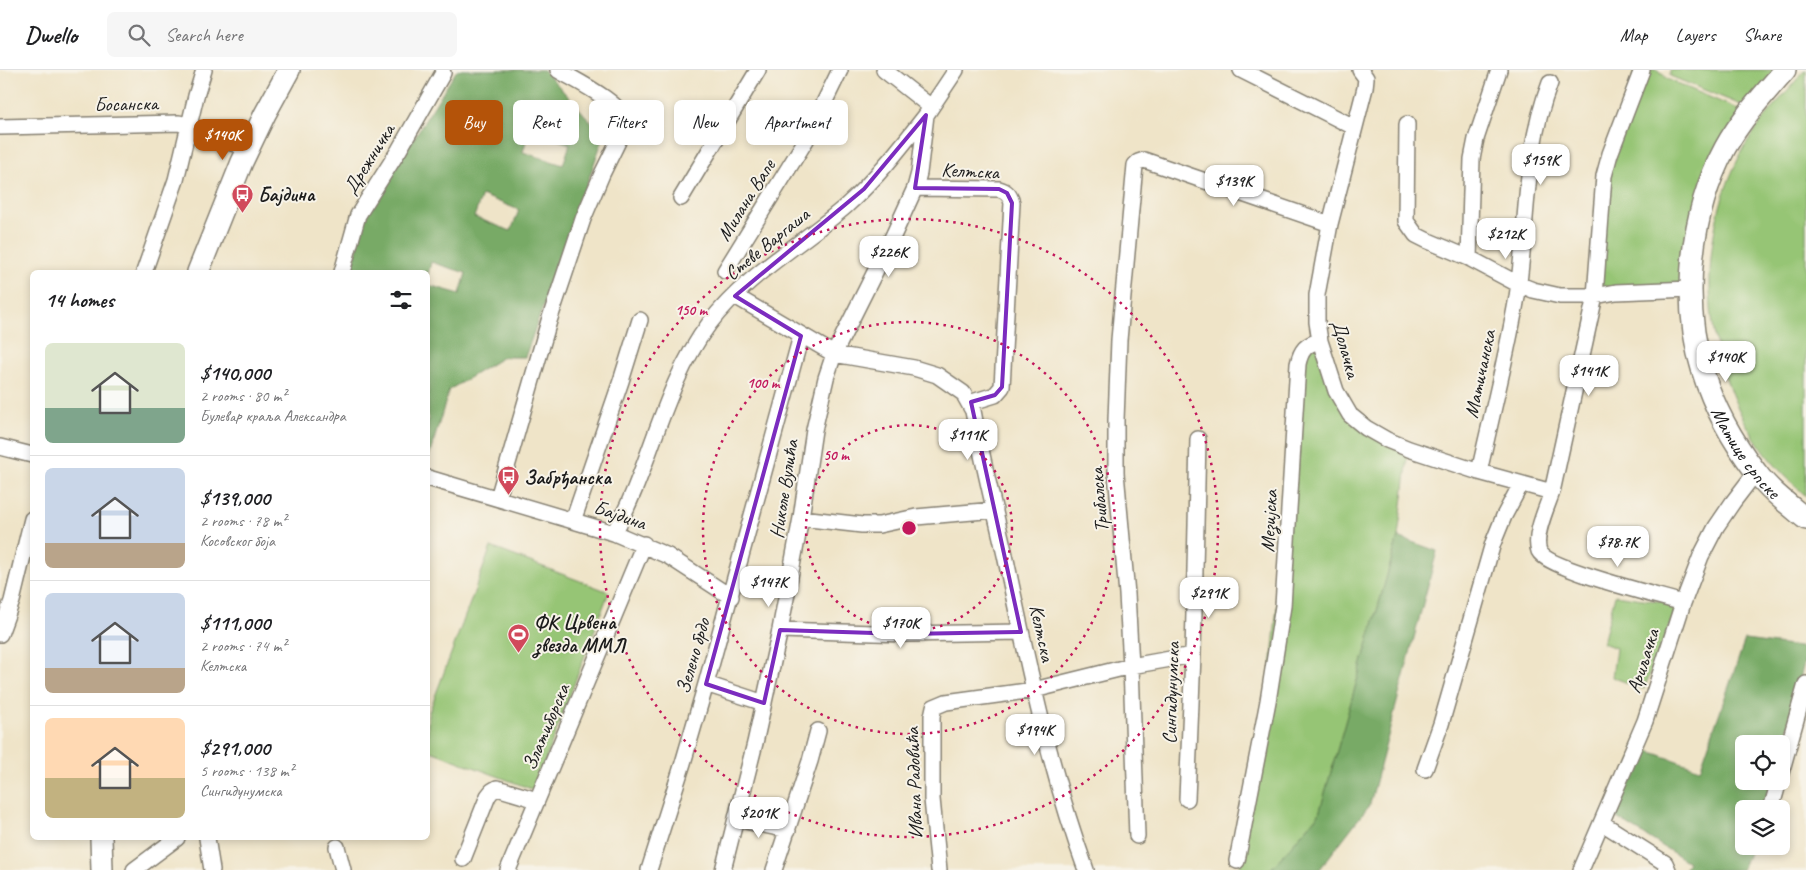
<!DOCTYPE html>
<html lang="en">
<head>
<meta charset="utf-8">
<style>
  :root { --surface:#fff; --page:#f6f6f6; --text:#202124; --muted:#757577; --line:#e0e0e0; --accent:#b45309 }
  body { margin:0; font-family:Caveat,sans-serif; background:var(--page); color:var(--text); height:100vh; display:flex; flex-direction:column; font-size:19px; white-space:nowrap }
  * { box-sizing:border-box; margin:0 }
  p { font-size:16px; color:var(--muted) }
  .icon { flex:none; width:28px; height:28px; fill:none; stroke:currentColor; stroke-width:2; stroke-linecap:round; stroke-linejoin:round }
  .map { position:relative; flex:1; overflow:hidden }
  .panel { position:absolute; left:30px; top:200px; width:400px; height:570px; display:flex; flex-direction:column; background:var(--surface); border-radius:8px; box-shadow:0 2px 8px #0003 }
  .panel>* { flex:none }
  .banner { position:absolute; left:445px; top:30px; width:475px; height:45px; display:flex; gap:10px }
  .tools { position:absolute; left:1735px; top:665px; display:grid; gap:10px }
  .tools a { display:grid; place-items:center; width:55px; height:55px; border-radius:8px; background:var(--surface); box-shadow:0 2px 8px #0003; font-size:25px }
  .price { position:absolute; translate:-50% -42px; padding:0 11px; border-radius:10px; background:#fff; color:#222; font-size:16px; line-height:32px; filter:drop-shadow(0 1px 2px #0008) }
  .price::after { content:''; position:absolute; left:50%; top:30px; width:15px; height:11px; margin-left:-8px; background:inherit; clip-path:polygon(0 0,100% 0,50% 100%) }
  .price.on { background:var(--accent); color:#fff }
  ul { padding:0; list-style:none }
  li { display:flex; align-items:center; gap:15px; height:125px; padding:0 15px }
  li+li { border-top:1px solid var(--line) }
  li span { display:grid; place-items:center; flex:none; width:140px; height:100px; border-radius:8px; color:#555 }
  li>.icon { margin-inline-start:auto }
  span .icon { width:60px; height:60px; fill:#fffc; stroke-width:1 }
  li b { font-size:21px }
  h2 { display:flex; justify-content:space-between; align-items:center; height:60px; padding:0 15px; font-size:21px }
  .pill { padding:0 18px; border-radius:8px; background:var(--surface); box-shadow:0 2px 8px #0003; font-size:18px; line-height:45px }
  .pill.on { background:var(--accent); color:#fff }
  header { display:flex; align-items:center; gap:30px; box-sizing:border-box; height:70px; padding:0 25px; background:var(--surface); border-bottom:1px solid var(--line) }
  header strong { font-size:24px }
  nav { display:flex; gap:28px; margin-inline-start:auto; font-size:18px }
  .search { width:350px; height:45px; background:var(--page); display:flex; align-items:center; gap:12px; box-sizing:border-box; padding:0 18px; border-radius:8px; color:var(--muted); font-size:19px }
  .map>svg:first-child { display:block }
  .green { fill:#96c574; stroke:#597048 }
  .forest { fill:#78aa66; stroke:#4a6341; fill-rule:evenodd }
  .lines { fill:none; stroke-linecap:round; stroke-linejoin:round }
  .minor-casing { stroke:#868072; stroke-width:18 }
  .secondary-casing { stroke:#868072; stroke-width:24 }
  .minor { stroke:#fff; stroke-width:15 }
  .secondary { stroke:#fff; stroke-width:21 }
  .marked { fill:none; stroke:#7b2cbf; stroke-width:4; stroke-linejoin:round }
  .ring { fill:none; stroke:#c2185b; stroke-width:2.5; stroke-dasharray:2.5 5 }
  .labels { text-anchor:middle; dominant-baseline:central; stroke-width:4; stroke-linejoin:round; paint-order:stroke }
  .street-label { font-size:20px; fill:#1c1c1c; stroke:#f7f3e8 }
  .poi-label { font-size:20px; font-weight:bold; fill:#1c1c1c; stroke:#f7f3e8; text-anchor:start }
  .centre { fill:#c2185b; stroke:#f7f3e8; stroke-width:2.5 }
  .ring-label { font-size:15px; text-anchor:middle; font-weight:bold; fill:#c2185b; stroke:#f7f3e8; stroke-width:4; stroke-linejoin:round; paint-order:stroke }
</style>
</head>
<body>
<header>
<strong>Dwello</strong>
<div class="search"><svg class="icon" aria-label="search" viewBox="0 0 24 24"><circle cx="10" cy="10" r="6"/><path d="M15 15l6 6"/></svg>Search here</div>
<nav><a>Map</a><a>Layers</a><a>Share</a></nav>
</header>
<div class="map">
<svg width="1806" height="800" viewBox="0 0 1806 800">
  <rect width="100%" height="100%" fill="#f7f3e8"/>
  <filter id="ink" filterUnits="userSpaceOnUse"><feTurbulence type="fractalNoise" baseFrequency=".02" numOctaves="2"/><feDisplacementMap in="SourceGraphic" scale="10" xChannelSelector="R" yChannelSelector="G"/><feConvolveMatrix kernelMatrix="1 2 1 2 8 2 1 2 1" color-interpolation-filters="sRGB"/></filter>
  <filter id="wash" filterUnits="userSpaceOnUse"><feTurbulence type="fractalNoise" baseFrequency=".0096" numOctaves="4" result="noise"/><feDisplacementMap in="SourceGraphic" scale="20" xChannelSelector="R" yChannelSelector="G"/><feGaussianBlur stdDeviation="1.12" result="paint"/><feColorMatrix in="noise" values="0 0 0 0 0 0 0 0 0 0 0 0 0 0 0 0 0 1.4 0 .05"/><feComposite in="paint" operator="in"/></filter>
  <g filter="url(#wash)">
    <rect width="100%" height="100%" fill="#efe4c8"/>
    <path class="green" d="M1636,0h23l8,9 75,32 -57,177 -96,7 9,-120z
      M1670,0h109l-33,37 -76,-31z
      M1805,0h1v426c-17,-16 -33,-31 -46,-50 -60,-86 -67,-207 -16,-298 16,-28 40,-53 61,-78z
      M1320,271l26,68 63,40 -11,88 -79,277 -49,56h-31l29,-169 33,-348z
      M491,477l118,45 -75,198 -106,-40v-35z
      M1615,525l63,9 -34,85 -32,-12 4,-29 -13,-5z"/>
    <path class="forest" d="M457,0h87l60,66 -79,221h-22l-54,33 -21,70v-175l32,9 6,-21 -35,-11 -3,13v-3h-76l13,-57zM529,61l41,13 -7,21 -40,-13zM482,125l37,15 -8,21 -37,-14z
      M1398,467l39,14 -67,253 -51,66h-49l49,-56z
      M1745,570l61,8v7l-25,100v-11h-37v37h31l-7,28h-24v37h8l-10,24h-58l4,-8 -79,-49 28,-66 63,22z"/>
  </g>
  <g filter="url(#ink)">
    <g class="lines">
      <defs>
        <path id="minor" d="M884,0l47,37
          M1241,0l113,57
          M1360,0l6,8 -1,10 -35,136 -13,71v27l3,19 16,50 14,24 16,13 21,12 22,9 70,23 73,20
          M1642,0l-32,84 -6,22 -9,120 -43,196c-5,15 -19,44 -13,59 8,18 121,45 144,52
          M1407,54l-1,97 10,14 10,5 43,18 49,26 15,6 27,6h35l21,-4 75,-3
          M0,57l179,-4 10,3 59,23
          M915,118l84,1c8,2 11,6 13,14l-10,184 -7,8 -26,8
          M681,128l77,-128
          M1469,188l3,-99 4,-20 23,-69
          M725,201l81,-131 34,-70
          M144,202l32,-92 20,-84 8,-26
          M342,202l16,-57 41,-65 44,-77
          M735,226l99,58 80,14 23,7 26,18 10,18c9,48 21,96 32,144 22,106 44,213 81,315
          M0,377l32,8
          M1479,402c13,-58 28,-117 38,-175 11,-72 6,-144 33,-214
          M428,408l186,55 54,23 63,41
          M498,428l51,-177 34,-102 19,-45 25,-51c-6,-21 -51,-42 -69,-53
          M801,448l61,7h17l37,-8 79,-7
          M573,451l48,-140 19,-61
          M614,463c37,-67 49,-147 95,-209 37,-49 92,-79 137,-118 30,-27 55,-59 80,-91
          M780,560l125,4 116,-2
          M0,564l12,-33 20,-82
          M706,614l58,19
          M1425,699l16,-45 52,-181 11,-27 17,-32
          M1781,703l25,-89
          M1187,729l6,-144 5,-216
          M1771,739l8,-28
          M736,749l52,11
          M1602,753l63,40 3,7
          M1137,766l-6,-170 -4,-72 -11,-121v-53l3,-80 16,-175 3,-3 6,-2 186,64
          M207,768l5,32
          M337,777l6,23
          M463,789l25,-63 4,-5 5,-3 40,12
          M1237,791l31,-160 15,-95 15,-242c3,-14 8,-20 22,-23
          M134,800l43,-32
          M508,800l136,-326
          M649,800l34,-107 23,-79 95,-348
          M723,800l32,-127 25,-113 21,-112 13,-88 12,-52 8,-24 60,-120 21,-46 4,-15 7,-58 30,-45
          M774,800l36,-109 8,-30
          M939,800l-7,-71v-83l2,-9 12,-5 88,-12 97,-24 62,-11
          M1581,800l64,-149 38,-118 18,-47 15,-29 17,-25 23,-30"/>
        <g id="secondary">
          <path id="s1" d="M1785,0c-22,25 -44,49 -60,78 -35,65 -44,153 -22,224 11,36 31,71 53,100 13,18 33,33 50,47"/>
          <path d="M198,202l44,-110 23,-48 24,-44"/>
          <path d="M101,768l1,32"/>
        </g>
      </defs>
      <use href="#minor" class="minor-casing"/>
      <use href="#secondary" class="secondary-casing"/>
      <use href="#minor" class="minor"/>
      <use href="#secondary" class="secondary"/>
    </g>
  </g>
  <path class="marked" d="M926,45l-11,73 84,1 8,4 5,10 -10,184 -7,8 -24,7 50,230 -116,2 -125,-4 -16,73 -58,-19 95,-348 -66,-40 129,-107z"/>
  <g class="ring">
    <circle cx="909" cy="458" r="103"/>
    <circle cx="909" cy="458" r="206"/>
    <circle cx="909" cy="458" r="309"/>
  </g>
  <defs>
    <symbol id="bus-pin" viewBox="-11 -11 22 30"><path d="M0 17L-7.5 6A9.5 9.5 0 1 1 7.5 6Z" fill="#d1495b" stroke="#f7f3e8"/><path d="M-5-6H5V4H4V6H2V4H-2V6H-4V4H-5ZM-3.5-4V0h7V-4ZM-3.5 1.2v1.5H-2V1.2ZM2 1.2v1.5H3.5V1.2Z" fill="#fff"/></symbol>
    <symbol id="stadium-pin" viewBox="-11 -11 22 30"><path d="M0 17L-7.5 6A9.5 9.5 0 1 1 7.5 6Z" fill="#d1495b" stroke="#f7f3e8"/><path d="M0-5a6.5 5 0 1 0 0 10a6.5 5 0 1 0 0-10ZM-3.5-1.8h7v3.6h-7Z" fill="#fff"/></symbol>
  </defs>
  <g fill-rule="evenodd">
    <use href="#bus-pin" x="230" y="112" width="25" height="34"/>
    <use href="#bus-pin" x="496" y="394" width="25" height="34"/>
    <use href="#stadium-pin" x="506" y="552" width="25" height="34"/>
  </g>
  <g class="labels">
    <g class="street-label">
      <text transform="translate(126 34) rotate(-1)">Босанска</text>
      <text transform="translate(369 89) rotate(-58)">Дрежничка</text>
      <text transform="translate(970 101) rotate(3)">Келтска</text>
      <text transform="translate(746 130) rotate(-58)">Милана Вапе</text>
      <text transform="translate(767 174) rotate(-39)">Стеве Варгаша</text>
      <text transform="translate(1346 279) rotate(75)">Долачка</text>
      <text transform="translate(1480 304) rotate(-78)">Матичанска</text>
      <text stroke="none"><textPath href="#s1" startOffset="421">Матице српске</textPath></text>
      <text transform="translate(784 419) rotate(-81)">Николе Вулића</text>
      <text transform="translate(1099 430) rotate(-95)">Трибалска</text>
      <text transform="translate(620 445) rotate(19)">Бајдина</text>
      <text transform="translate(1269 451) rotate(-87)">Мезијска</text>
      <text transform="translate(1042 563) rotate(78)">Келтска</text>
      <text transform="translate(693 586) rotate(-74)">Зелено брдо</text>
      <text transform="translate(1643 591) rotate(-72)">Ариљачка</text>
      <text transform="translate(1171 623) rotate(-88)">Сингидунумска</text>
      <text transform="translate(546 657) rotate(-67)">Златиборска</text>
      <text transform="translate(914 713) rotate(-92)">Ивана Радовића</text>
    </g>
    <g class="poi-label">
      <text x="258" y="124">Бајдина</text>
      <text x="524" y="407">Забрђанска</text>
      <text x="534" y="552">ФК Црвена<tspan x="534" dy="23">звезда ММЛ</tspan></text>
    </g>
  </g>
  <circle cx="909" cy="458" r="8" class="centre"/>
  <g class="ring-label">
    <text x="691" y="245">150 m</text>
    <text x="763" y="318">100 m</text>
    <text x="836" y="390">50 m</text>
  </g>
</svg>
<div class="tools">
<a><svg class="icon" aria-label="locate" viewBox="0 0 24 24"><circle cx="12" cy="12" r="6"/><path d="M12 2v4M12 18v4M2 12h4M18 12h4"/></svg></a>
<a><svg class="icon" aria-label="layers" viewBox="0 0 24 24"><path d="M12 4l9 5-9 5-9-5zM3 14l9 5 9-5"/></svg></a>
</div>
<b class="price on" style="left:223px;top:91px">$140K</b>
<b class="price" style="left:1541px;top:116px">$159K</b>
<b class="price" style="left:1234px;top:137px">$139K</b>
<b class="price" style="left:1506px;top:190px">$212K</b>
<b class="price" style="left:889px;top:208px">$226K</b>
<b class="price" style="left:1726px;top:313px">$140K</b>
<b class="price" style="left:1589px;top:327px">$141K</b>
<b class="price" style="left:968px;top:391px">$111K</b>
<b class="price" style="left:1618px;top:498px">$78.7K</b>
<b class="price" style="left:769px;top:538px">$147K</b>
<b class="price" style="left:1209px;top:549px">$291K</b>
<b class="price" style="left:901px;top:579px">$170K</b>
<b class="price" style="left:1035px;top:686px">$194K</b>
<b class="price" style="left:759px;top:769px">$201K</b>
<div class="banner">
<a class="pill on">Buy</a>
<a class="pill">Rent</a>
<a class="pill">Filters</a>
<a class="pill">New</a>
<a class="pill">Apartment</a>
</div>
<section class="panel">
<h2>14 homes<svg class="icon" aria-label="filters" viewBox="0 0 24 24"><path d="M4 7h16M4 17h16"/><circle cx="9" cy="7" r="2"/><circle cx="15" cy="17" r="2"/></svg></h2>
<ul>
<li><span style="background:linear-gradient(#dfe7d0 65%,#7fa58c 0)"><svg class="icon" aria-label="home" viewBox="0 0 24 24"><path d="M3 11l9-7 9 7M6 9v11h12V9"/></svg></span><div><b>$140,000</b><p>2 rooms · 80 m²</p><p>Булевар краља Александра</p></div></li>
<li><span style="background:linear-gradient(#c9d6e8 75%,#b9a48a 0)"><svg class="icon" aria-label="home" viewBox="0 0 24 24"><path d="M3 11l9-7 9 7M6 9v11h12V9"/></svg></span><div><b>$139,000</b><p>2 rooms · 78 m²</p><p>Косовског боја</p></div></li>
<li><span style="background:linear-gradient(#c9d6e8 75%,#b9a48a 0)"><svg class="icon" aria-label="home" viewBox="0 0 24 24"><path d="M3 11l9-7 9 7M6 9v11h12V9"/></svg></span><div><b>$111,000</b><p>2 rooms · 74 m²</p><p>Келтска</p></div></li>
<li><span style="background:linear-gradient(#ffd9b3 60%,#c2b280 0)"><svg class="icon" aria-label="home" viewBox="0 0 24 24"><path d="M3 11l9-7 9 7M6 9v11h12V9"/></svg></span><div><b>$291,000</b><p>5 rooms · 138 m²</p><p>Сингидунумска</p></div></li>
</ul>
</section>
</div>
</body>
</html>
